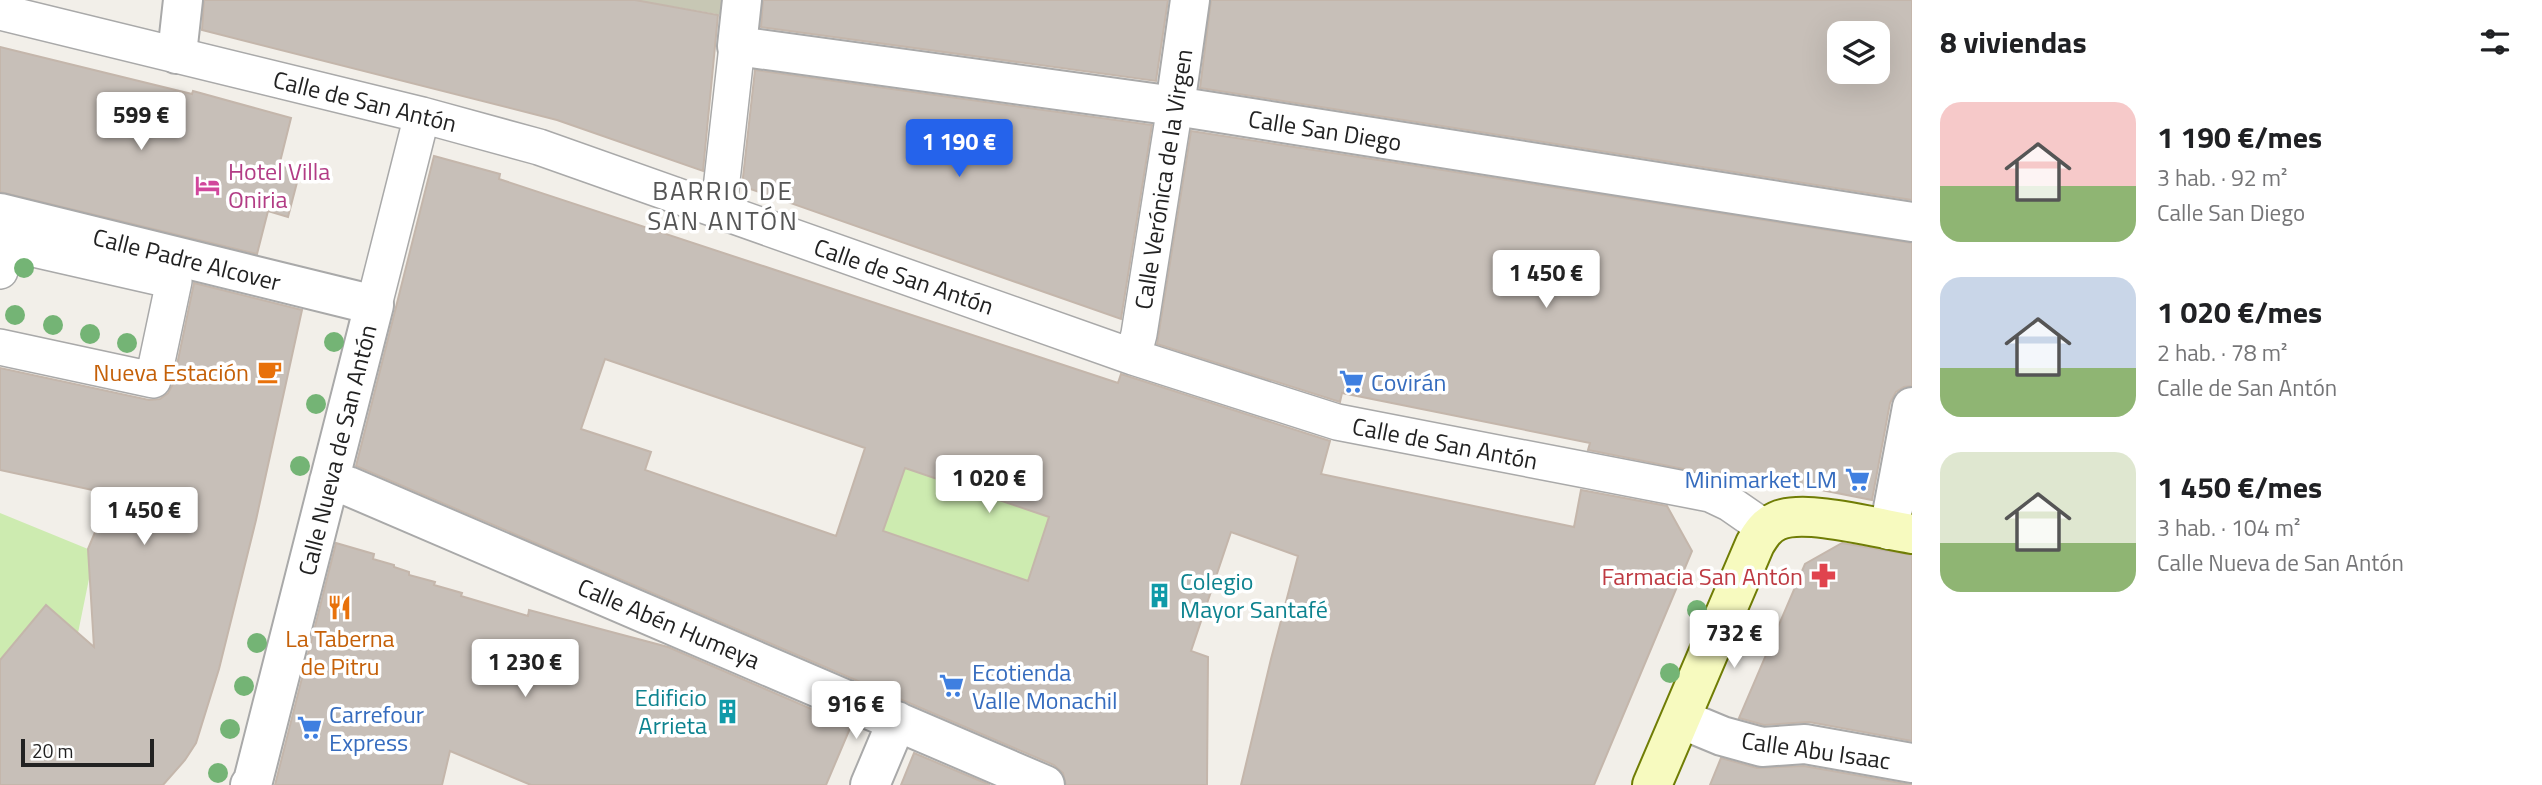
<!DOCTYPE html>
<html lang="es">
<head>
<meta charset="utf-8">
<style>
  :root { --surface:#fff; --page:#f6f6f6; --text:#202124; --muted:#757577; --accent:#2563eb }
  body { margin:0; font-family:"Titillium Web",sans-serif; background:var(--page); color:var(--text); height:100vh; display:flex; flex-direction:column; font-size:26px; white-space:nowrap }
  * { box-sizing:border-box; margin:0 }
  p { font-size:23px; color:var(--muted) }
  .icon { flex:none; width:38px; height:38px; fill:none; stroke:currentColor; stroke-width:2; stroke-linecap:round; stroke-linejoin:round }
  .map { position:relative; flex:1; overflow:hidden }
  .side { display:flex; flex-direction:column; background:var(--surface); width:630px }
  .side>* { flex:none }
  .tools { position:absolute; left:1827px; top:21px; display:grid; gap:14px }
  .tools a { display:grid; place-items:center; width:63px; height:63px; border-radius:14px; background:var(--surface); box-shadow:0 7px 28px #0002; font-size:35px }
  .scale { position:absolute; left:21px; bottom:18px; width:133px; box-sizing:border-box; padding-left:7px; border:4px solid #222; border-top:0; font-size:19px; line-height:24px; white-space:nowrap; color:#222; -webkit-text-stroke:5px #fff; paint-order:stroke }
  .price { position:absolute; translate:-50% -60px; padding:0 16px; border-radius:7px; background:#fff; color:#222; font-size:23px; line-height:46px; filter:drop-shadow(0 2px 4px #0008) }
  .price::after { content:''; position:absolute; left:50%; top:42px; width:21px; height:16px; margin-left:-10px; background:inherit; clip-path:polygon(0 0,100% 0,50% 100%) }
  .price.on { background:var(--accent); color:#fff }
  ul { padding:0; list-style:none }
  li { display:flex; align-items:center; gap:21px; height:175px; padding:0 28px }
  li span { display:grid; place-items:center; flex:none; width:196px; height:140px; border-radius:21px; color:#555 }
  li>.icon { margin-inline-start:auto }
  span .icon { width:84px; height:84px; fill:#fffc; stroke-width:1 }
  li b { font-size:30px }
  h2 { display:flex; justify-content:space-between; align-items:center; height:84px; padding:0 28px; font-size:30px }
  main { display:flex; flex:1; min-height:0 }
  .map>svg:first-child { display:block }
  .construction { fill:#c7c7b4 }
  .grass { fill:#cdebb0 }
  .building { fill:#c7bfb8; stroke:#c4b6ab; stroke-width:2; fill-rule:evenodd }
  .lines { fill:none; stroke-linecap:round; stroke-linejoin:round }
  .pedestrian-casing { stroke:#a9a9a9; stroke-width:38 }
  .minor-casing { stroke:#a9a9a9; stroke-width:42 }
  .tertiary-casing { stroke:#a9a9a9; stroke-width:42 }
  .secondary-casing { stroke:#707d05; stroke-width:42 }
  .pedestrian { stroke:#fff; stroke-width:35 }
  .minor { stroke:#fff; stroke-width:38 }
  .tertiary { stroke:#fff; stroke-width:38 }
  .secondary { stroke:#f7fabf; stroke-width:38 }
  .tree { fill:#74b475 }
  .labels { text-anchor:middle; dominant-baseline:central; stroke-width:7; stroke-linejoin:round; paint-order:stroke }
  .street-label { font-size:24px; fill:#222; stroke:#fff }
  .hotel-label { font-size:24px; fill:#b23c85; stroke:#fff; text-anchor:start }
  .food-label { font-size:24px; fill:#c56008; stroke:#fff; text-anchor:end }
  .shop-label { font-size:24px; fill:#366cbe; stroke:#fff; text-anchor:start }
  .health-label { font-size:24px; fill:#be3a42; stroke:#fff; text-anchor:end }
  .culture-label { font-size:24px; fill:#0d838f; stroke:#fff; text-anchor:start }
  .neighbourhood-label { font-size:26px; letter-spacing:2px; fill:#555; stroke:#fff }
</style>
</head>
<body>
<main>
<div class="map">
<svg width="1912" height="785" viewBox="0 0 1912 785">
  <rect width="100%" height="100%" fill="#f2efe9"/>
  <path class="construction" d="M635,0h90l-3,15z"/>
  <path class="grass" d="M905,468l112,38 89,6 -68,40 -10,29 -145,-50z
    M0,513l88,36 2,25 -12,59 -78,27z"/>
  <path class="building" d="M204,0h431l83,15 -15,156 -146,-51 -355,-90z
    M763,0h405l-12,81 -395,-54z
    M1211,0h701v200l-712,-112zM1839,33h39v39h-39z
    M0,47l192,47 1,-3 98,27 -12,48 21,5 -12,46 -20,-6 -11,43 -257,-62z
    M755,70l397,55 -31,194 -379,-133z
    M1191,131l721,112v143l-8,1 -8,5 -6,11 -18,97 -116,-23 -2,6 -166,-33 2,-7 -248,-50 -2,9 -183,-58z
    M434,156l66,18 -1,5 619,204 3,-9 209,67 -9,33 253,53 7,-37 86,16 25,45 -98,234h-353l30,-126 27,-103 -67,-24 -40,119 17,6 -1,128h-141l-3,-12 -9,-8 -698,-299zM605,359l260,89 -29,88 -191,-66 6,-18 -70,-23zM905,468l144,49 -21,64 -145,-50z
    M194,283l108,27 -46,210 -37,149 -23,74 -11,17 -22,25h-163v-125l46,-55 48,42 -6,-98 23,-55 -111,-24v-102l149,32 11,-1 8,-6 5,-9z
    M336,543l38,11 -1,5 21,6v2l15,5v3l26,7 -1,3 28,8 -1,3 67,20 1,-6 139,37 183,79 -25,59h-295l-81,-34 -8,34h-167z
    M1842,543l70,12v186l-103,-19 -45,3 -25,-7 66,-154z
    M914,753l76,32h-89z
    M1721,758l36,10 47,-2 108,19h-202z"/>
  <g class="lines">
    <defs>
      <path id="pedestrian" d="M0,12l422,103 117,32 594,210 204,65 373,72 19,9 36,25
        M714,209l7,-20 16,-143
        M0,271l7,-28 167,38 -21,99 -153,-33
        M374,305l48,-190
        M1133,357l6,-23 36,-228"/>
      <path id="minor" d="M742,0l-5,46 438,60 737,116
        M177,54l6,-54
        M1175,106l15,-106
        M0,213l374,92 -121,476 -3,4
        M329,481l19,5 697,299
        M1889,530l23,-123
        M870,785l27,-64"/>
      <path id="tertiary" d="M1681,719l41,17 40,11 43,-3 107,19"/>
      <path id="secondary" d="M1652,785l103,-241c6,-10 11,-18 22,-23 27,-13 103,8 135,13"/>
    </defs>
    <use href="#pedestrian" class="pedestrian-casing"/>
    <use href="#minor" class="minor-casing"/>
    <use href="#tertiary" class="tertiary-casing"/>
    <use href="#secondary" class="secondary-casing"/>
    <use href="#pedestrian" class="pedestrian"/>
    <use href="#minor" class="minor"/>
    <use href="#tertiary" class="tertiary"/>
    <use href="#secondary" class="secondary"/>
  </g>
  <g class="tree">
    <circle cx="24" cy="268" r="10"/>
    <circle cx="15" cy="315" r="10"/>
    <circle cx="53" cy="325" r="10"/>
    <circle cx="90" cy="334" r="10"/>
    <circle cx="334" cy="342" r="10"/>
    <circle cx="127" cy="343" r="10"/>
    <circle cx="316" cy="404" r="10"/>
    <circle cx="300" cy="466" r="10"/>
    <circle cx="1697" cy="610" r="10"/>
    <circle cx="257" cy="643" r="10"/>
    <circle cx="1670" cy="673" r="10"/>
    <circle cx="244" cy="686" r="10"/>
    <circle cx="230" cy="729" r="10"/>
    <circle cx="218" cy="773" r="10"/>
  </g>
  <defs>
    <symbol id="hotel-bare" viewBox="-9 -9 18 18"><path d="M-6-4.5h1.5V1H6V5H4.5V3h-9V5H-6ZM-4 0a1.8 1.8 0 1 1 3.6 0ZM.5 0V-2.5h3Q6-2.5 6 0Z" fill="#d1479c" stroke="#fff" stroke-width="2.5" paint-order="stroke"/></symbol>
    <symbol id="cafe-bare" viewBox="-9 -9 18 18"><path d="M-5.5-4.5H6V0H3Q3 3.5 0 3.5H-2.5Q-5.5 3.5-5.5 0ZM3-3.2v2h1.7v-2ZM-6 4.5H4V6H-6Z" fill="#e8710a" stroke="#fff" stroke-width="2.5" paint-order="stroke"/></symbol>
    <symbol id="supermarket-bare" viewBox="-9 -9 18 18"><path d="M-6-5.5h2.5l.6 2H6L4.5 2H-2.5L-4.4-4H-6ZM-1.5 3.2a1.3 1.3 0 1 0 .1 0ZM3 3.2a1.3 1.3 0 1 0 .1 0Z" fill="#3f7fe0" stroke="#fff" stroke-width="2.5" paint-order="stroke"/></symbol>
    <symbol id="pharmacy-bare" viewBox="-9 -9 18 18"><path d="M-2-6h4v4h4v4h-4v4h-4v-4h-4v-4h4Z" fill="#e0444e" stroke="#fff" stroke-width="2.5" paint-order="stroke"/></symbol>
    <symbol id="building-bare" viewBox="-9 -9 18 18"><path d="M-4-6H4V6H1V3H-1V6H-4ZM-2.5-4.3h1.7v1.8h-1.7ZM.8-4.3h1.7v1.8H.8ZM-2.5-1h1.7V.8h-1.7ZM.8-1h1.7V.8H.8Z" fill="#0f9aa8" stroke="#fff" stroke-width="2.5" paint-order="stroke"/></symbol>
    <symbol id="restaurant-bare" viewBox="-9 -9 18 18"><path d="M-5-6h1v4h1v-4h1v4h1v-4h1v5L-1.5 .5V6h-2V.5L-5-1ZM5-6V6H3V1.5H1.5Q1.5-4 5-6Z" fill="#e8710a" stroke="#fff" stroke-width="2.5" paint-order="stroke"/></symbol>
  </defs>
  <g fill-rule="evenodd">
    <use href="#hotel-bare" x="190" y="168" width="35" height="35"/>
    <use href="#cafe-bare" x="252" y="354" width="35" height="35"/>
    <use href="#supermarket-bare" x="1334" y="364" width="35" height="35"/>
    <use href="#supermarket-bare" x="1840" y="462" width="35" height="35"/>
    <use href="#pharmacy-bare" x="1806" y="558" width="35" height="35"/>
    <use href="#building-bare" x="1142" y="578" width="35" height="35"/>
    <use href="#restaurant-bare" x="322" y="590" width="35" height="35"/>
    <use href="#supermarket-bare" x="934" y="668" width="35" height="35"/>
    <use href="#building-bare" x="710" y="694" width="35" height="35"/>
    <use href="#supermarket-bare" x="292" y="710" width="35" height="35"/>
  </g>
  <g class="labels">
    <g class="street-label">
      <text transform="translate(365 101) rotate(14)">Calle de San Antón</text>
      <text transform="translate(1325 130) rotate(9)">Calle San Diego</text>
      <text transform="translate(1163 179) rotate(-81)">Calle Verónica de la Virgen</text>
      <text transform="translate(187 259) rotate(14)">Calle Padre Alcover</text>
      <text transform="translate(904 276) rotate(19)">Calle de San Antón</text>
      <text transform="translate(1445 443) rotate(11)">Calle de San Antón</text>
      <text transform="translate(337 450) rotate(-76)">Calle Nueva de San Antón</text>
      <text transform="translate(669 623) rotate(23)">Calle Abén Humeya</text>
      <text transform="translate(1816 750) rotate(8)">Calle Abu Isaac</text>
    </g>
    <g class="hotel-label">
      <text x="228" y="171">Hotel Villa<tspan x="228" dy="28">Oniria</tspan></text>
    </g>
    <g class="food-label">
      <text x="249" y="372">Nueva Estación</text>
      <text x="340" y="638" text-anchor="middle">La Taberna<tspan x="340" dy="28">de Pitru</tspan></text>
    </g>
    <g class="shop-label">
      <text x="1371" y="382">Covirán</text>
      <text x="1837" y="479" text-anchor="end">Minimarket LM</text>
      <text x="972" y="672">Ecotienda<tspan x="972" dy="28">Valle Monachil</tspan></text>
      <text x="329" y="714">Carrefour<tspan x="329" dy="28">Express</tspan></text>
    </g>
    <g class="health-label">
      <text x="1803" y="576">Farmacia San Antón</text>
    </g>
    <g class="culture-label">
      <text x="1180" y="581">Colegio<tspan x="1180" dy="28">Mayor Santafé</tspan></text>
      <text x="707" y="697" text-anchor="end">Edificio<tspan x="707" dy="28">Arrieta</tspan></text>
    </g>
    <g class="neighbourhood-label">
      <text x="723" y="190">BARRIO DE<tspan x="723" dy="30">SAN ANTÓN</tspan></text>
    </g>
  </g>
</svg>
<div class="tools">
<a><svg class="icon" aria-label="layers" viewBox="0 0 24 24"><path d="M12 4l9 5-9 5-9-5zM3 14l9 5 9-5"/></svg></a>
</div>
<div class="scale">20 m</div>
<b class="price" style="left:141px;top:152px">599 €</b>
<b class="price on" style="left:959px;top:179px">1 190 €</b>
<b class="price" style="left:1546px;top:310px">1 450 €</b>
<b class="price" style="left:989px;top:515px">1 020 €</b>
<b class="price" style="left:144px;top:547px">1 450 €</b>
<b class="price" style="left:1734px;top:670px">732 €</b>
<b class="price" style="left:525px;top:699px">1 230 €</b>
<b class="price" style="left:856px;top:741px">916 €</b>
</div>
<section class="side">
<h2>8 viviendas<svg class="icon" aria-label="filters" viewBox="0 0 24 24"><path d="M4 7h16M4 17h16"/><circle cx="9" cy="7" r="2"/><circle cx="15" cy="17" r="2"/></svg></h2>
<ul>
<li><span style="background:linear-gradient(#f6c9c9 60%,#8fb573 0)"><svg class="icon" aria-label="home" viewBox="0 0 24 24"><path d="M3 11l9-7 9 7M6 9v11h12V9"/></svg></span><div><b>1 190 €/mes</b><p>3 hab. · 92 m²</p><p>Calle San Diego</p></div></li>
<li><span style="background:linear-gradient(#c9d6e8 65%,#8fb573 0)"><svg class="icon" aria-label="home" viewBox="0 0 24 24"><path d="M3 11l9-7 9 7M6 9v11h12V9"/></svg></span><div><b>1 020 €/mes</b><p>2 hab. · 78 m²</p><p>Calle de San Antón</p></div></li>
<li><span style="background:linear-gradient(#dfe7d0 65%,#8fb573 0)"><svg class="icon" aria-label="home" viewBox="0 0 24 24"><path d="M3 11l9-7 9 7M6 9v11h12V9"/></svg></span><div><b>1 450 €/mes</b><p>3 hab. · 104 m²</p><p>Calle Nueva de San Antón</p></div></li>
</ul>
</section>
</main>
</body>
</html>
